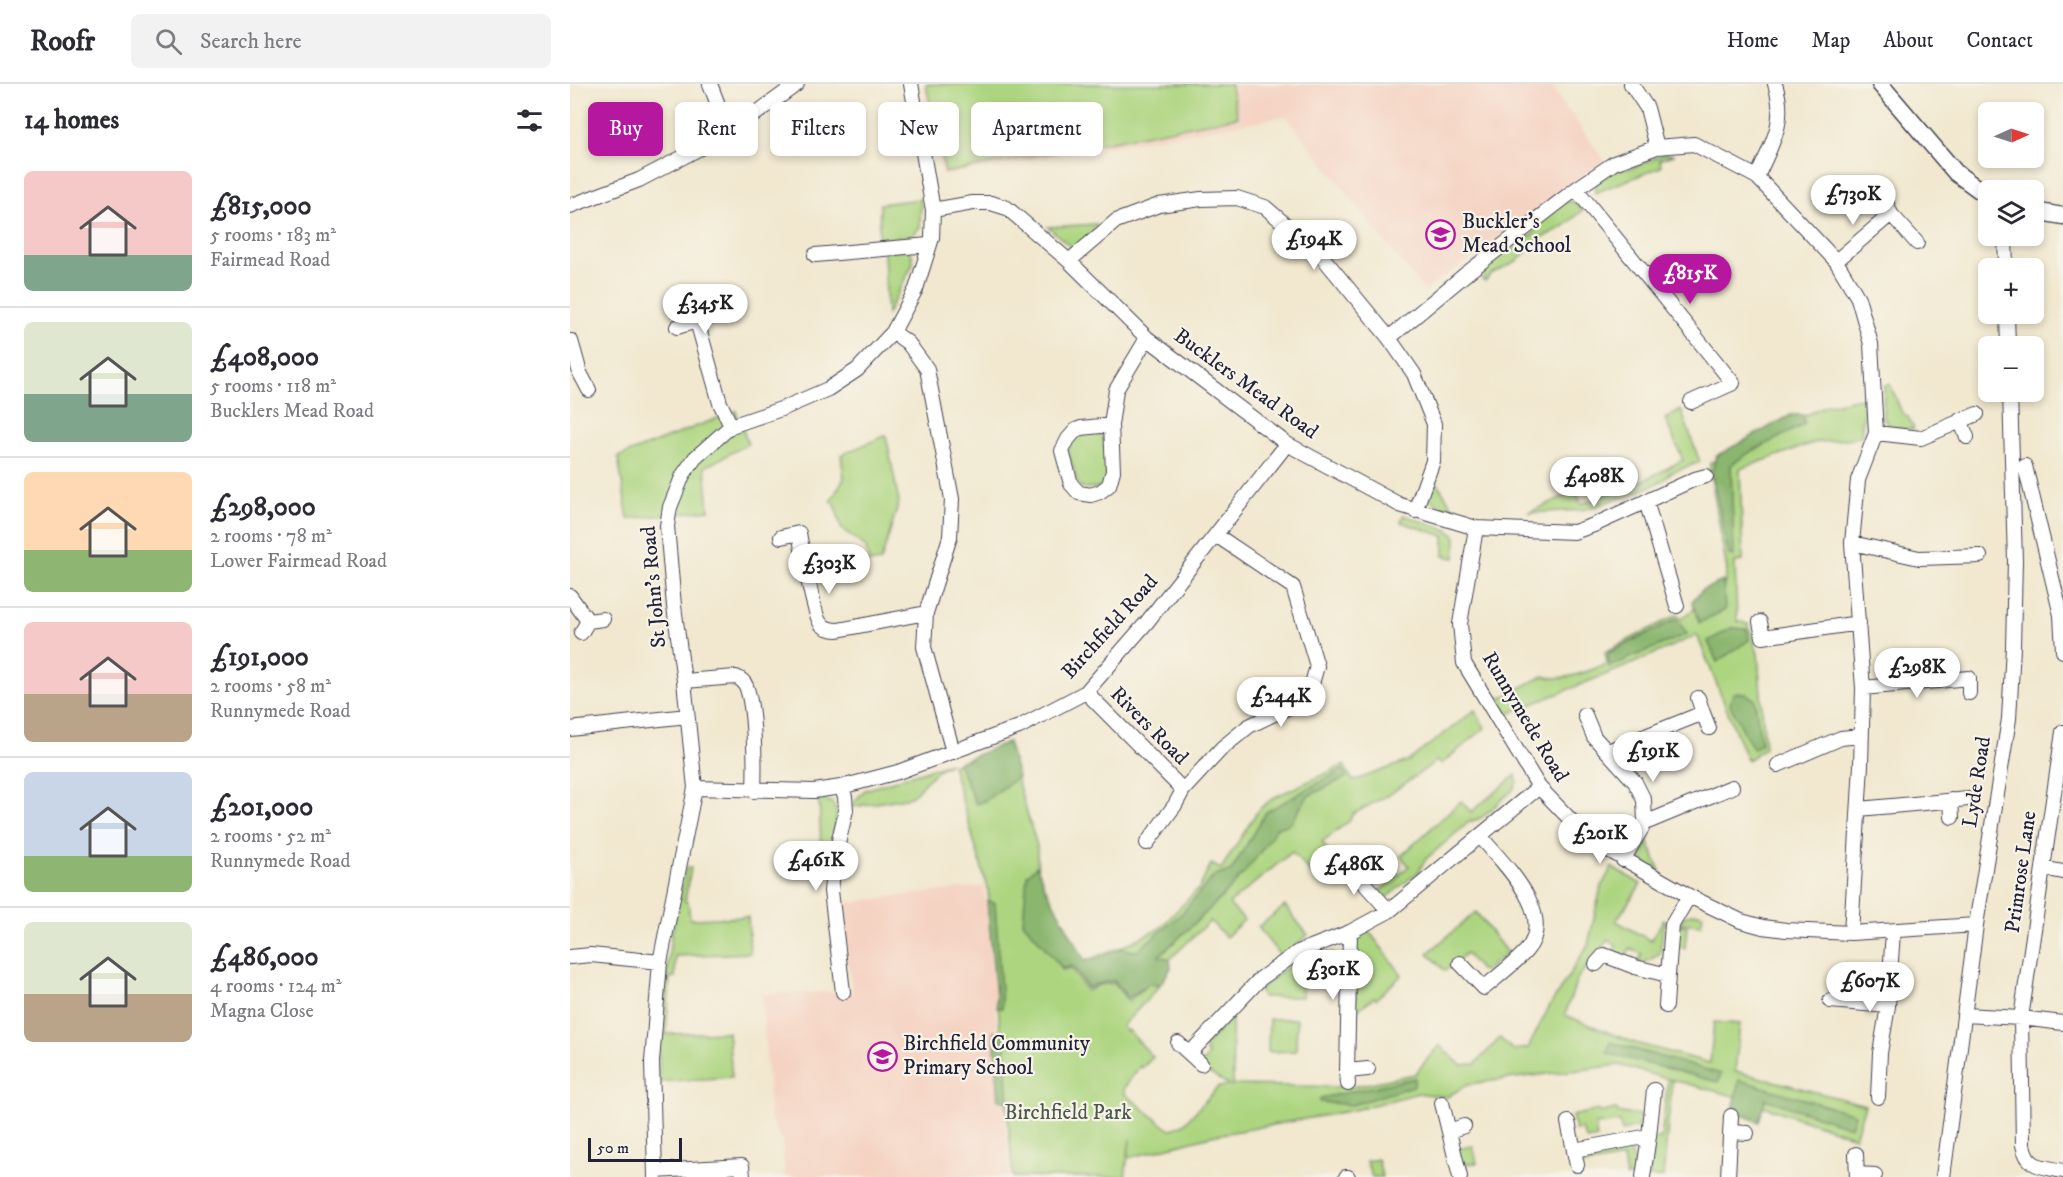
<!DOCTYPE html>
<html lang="en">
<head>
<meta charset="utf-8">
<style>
  :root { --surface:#fff; --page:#f2f2f3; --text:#2b2b33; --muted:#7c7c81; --line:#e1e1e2; --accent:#b5179e }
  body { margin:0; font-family:"IM FELL DW Pica",serif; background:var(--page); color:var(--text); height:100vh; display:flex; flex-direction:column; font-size:22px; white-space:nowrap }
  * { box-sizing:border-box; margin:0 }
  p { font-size:20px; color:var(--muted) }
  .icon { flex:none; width:33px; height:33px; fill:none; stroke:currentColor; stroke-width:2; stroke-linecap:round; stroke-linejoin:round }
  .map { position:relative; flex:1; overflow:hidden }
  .side { display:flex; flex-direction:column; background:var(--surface); width:570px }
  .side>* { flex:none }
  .hud { position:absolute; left:18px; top:18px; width:570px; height:54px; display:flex; gap:12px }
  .needle { width:39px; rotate:87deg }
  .buttons { position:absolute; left:1408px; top:18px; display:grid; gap:12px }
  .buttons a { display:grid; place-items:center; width:66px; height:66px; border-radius:9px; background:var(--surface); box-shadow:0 3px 9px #0003; font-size:30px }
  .scale { position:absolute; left:18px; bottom:15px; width:94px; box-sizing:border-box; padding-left:6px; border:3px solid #22223b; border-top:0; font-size:16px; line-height:21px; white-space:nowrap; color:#22223b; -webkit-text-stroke:4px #f7f3e8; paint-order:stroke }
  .price { position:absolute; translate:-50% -51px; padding:0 14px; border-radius:21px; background:#fff; color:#222; font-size:20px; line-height:39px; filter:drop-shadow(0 2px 3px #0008) }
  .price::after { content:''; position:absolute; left:50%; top:36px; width:18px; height:14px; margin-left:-9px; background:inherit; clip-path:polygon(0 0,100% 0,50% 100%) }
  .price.on { background:var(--accent); color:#fff }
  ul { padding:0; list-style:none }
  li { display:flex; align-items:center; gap:18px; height:150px; padding:0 24px }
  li+li { border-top:2px solid var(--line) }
  li span { display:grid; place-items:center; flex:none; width:168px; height:120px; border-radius:9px; color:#555 }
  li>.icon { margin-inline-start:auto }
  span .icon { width:72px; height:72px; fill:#fffc; stroke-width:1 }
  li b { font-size:26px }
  h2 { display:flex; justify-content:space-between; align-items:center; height:72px; padding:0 24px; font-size:26px }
  .tag { padding:0 21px; border-radius:9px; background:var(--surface); box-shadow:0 3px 9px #0003; font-size:21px; line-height:54px }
  .tag.on { background:var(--accent); color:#fff }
  header { display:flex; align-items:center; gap:36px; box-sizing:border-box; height:84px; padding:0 30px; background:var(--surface); border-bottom:2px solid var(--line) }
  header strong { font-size:28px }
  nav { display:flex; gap:33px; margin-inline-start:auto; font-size:21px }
  .search { width:420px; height:54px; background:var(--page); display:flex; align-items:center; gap:15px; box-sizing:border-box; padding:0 21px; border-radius:9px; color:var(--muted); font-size:22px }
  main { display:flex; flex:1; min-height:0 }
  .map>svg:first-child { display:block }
  .built { fill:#f5d3c2 }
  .green { fill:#add580; stroke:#687c5e; stroke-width:1.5 }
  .forest { fill:#8ab66e; stroke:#566c54; stroke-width:1.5 }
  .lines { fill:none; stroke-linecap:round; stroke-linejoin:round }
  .minor-casing { stroke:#414051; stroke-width:16 }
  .major-casing { stroke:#414051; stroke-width:19 }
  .minor { stroke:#fff; stroke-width:14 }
  .major { stroke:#fff; stroke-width:16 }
  .labels { text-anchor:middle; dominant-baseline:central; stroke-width:4.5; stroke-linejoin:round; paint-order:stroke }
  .poi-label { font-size:21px; fill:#22223b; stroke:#f7f3e8; text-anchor:start }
  .street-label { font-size:21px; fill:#22223b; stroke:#f7f3e8 }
  .park-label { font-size:21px; fill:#4c5850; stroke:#f7f3e8 }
</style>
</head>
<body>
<header>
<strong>Roofr</strong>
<div class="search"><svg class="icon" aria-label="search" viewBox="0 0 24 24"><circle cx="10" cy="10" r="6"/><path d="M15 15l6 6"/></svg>Search here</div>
<nav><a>Home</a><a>Map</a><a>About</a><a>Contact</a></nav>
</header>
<main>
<section class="side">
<h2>14 homes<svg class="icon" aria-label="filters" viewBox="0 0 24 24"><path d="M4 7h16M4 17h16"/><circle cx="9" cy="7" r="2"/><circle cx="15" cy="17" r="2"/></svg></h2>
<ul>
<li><span style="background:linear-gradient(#f6c9c9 70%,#7fa58c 0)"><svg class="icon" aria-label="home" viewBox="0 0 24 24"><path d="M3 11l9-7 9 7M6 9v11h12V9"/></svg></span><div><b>£815,000</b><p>5 rooms · 183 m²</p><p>Fairmead Road</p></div></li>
<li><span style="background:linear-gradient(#dfe7d0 60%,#7fa58c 0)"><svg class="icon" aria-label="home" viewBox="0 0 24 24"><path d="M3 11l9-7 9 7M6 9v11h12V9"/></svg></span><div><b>£408,000</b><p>5 rooms · 118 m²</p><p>Bucklers Mead Road</p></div></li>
<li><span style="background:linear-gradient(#ffd9b3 65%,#8fb573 0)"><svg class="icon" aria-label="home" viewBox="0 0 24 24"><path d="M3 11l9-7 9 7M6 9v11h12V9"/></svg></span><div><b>£298,000</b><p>2 rooms · 78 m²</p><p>Lower Fairmead Road</p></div></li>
<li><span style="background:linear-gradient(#f6c9c9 60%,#b9a48a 0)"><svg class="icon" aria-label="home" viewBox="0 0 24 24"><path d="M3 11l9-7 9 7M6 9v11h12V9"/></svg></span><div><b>£191,000</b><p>2 rooms · 58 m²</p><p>Runnymede Road</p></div></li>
<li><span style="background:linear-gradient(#c9d6e8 70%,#8fb573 0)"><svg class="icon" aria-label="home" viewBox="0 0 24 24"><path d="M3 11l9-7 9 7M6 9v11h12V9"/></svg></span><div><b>£201,000</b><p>2 rooms · 52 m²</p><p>Runnymede Road</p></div></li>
<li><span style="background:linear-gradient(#dfe7d0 60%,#b9a48a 0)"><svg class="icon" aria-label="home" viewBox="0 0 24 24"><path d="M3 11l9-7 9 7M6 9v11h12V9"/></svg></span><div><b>£486,000</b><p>4 rooms · 124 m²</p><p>Magna Close</p></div></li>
</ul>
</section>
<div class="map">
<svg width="1493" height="1093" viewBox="0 0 1493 1093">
  <rect width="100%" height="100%" fill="#f7f3e8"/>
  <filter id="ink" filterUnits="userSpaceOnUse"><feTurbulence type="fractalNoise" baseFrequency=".0167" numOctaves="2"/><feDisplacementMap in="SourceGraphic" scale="12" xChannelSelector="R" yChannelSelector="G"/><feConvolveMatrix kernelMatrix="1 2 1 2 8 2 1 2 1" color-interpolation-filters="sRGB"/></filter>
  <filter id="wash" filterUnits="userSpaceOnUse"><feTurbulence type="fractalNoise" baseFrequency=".008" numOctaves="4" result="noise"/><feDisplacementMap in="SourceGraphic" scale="24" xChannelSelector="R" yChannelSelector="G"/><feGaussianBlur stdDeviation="1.35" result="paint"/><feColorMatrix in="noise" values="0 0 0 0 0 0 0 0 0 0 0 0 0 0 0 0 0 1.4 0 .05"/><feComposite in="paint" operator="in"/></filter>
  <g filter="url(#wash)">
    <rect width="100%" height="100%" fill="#f1e8cf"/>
    <path class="built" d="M353,0h626l55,76 -179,132 -139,-176 -344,60z
      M414,802l26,291h-225l-3,-36 -12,-23 -8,-124 90,-3 -11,-88z"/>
    <path class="green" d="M356,0h304l8,33 -293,56z
      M1094,69l9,2 -13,4 1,8 -66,26c-2,-12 11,-18 20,-24 18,2 33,-8 49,-16z
      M351,115l-1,28 -8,9 -33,3 1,-35z
      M994,117l9,1 10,8 -20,17 -36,18 1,5 -11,11 -26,13 -6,7 -3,-2 5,-16 17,-13 6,2 24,-19 6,-12z
      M527,140c-6,11 -14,21 -25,24l-24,-21z
      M336,165l6,5 1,10 -26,50 -3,-62z
      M1320,300l12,29 6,4 6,12h-12l-13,-3 -6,-10 1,-30z
      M1295,313l-4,40 -48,6 -73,26 3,92 -8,1 2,59 11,3 10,30 7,94 -18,12 -50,-125 -70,31 -122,49 -8,-15 46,-24c19,7 45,-5 64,-12l-2,-12 72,-37 4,4 43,-33 3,-16 -16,-93 -2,-1 1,-13 114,-57z
      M1111,326l19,52 -30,11 -6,7 -28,13 -54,17 -54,3 48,-22 5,13 64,-24 38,-20 -18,-41z
      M166,327l12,33 -43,23 4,43 -81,9 -10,-62z
      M522,347l8,3 6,6 1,41 -9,7h-15l-5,-4 -10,-33 3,-12 11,-6z
      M316,351l13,67 -18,59 -12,2 -3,-16 -25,-19 -6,-24 -4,-3 13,-23 -3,-23z
      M862,391l23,36c-23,-6 -31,-11 -23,-36z
      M833,431l47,16 6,6 -1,21 -11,-2v-20l-43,-14z
      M905,626l10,18 -44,36 -4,-3 -47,33 -37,20 -4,7 -27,21 12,17 -22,15 -20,-22 -63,52 15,16 -18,17 -16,-16 -40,38 -50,-11 40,-20 40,-41 11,-23 10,5 38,-60 16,-12 69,-32 9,16 55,-20z
      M436,659l31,103 1,40 15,62 9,22 9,-2 16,23 12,-6 15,-2 14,18 22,-18 9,4 -37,39 5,6 1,-2 25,27 -11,11 -2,-2 -16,22 1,6 45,36 14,-6 34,-37 12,-1 -31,-19 9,-11 -4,-9 28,-30 1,68 118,2 64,-13 24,-29 22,20 14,-1 25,-26 13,12 15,-2 21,-41 39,-62 13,-58 11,-20 29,17 -25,37 35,20 13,-22 2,3 -3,7 -3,24c-7,5 -13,10 -22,10l4,-9 -12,-5 -6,9 -7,-3 -2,-5 1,-5 -8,-5 -31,39 -12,36 70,28 75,20 4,-41 26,2 -5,47 130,34 -10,32 -121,-41 -65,-17 3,2 -9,96h-14l4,-38h8l7,-60 -49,-14 -151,19 -21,13 -29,-4 -64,17 -143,26 -83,22 2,-19 -5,38h-112l-25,-287 -36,-125z
      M380,679l-13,7 -26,27 -59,10 2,-5 11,-12z
      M946,691l1,7 -4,8 -32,28 -12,4 -14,12 -29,25 -8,13 -31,25h-3l-4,-6 29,-25 -8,-10 60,-55 10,11z
      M249,714l14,5 4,11 -12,59h-3z
      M1061,733l-10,22c-11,4 -17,1 -26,-6z
      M1075,751l15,36c-15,-8 -23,-9 -24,-27z
      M116,783l5,1 -6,33 3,1 2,17 58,-2 2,36 -75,3v21l-5,1 -4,56 62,-2 4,45 -74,5 2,-47 11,-99z
      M715,822l23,29 -27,22 -23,-30z
      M906,828l31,41 -22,18 -5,-1 -14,-17 -21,18 -17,-18z
      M1128,829l5,2 -2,10 -21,-2c4,-8 9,-9 18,-10z
      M1107,840l10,2 -2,22 -13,-2z
      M798,846l34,45 -26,24 -2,-2 -20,16c0,-18 5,-33 4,-51 0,-7 -3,-13 -3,-20l5,-8z
      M751,867l12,2 5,6 1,15h-36l-1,23h-40l-3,-8c19,-17 38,-30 62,-38z
      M699,935h28l-1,32 -28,1z
      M1045,1025l4,4 22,2 -3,12 -16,4 -3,-9 -24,3 2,13 -10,2 -6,-11 -6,1 -3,-14 26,-6 2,3z
      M1049,1060c15,8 17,16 16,33h-9l-3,-19 -45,8 -1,-4 19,-4 -1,-10z
      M903,1062l4,17 -10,1 -9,-3 -2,-12z
      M808,1075l4,18h-10l-6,-16z"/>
    <path class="forest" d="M1221,331h11l3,9 -56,29 -18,12 3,91 -5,-1 -17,-82 4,-17z
      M1153,497l2,29 -26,13 -7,-22 10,-11z
      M1107,535l10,15 -78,33 -1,-14z
      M1162,544l15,1 2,11 -32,22 -9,-21z
      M1163,609h12l10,7 6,44 -8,5 -23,-44z
      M438,658l10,35 -32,23 -10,4 -18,-41z
      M773,685l4,8 -39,19 -18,28 -14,4c-29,51 -75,89 -117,128l11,3 1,9 -12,18 -9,-3 -22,15 -14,-17 -17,3 -9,4 -16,-22 -9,3 -40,-47 4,-47 10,-9 7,19 41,76 35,-13 16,4 46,-39 32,-37 17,-5 35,-59z
      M417,817l8,2 7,105h-5z
      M424,948l10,1 5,69 -10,-2z
      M1040,958l111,32 -3,8 -111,-29z
      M845,994l-1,8 -62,19 -32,-3v-4z
      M1169,996l116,34 -4,13 -86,-28 -6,23 -26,-11z"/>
  </g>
  <g filter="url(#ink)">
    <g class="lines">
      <defs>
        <path id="minor" d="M140,0l19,49
          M1061,0l16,24 10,39
          M1187,93c15,-34 30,-55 18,-93
          M1309,102l12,28 26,29
          M1006,105l157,194 -42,19
          M0,122l69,-26 90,-47 68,-49
          M363,126l40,-7h18l16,5 62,53 78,77 140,106 113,61 76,23 98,4 20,-7 101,-46 11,-3
          M1435,152l1,32
          M245,171l114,-10
          M499,177l47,-40 43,-16 42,-6 36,-1 28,9 55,47 69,84 25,36 20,50 -1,37 -18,50
          M1266,177l55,-47
          M1437,230l1,32
          M127,237l23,82 11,23
          M107,243l48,-15
          M323,248l15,11 19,26 25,130 -2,38 -24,76 -2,34 29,105
          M819,254l78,-65 109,-84 38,-26 43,-16 37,-3 63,33 79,84 22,37 13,46 5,89 -18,47 -6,63 11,145 -2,77 -10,168
          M1,257l9,32 9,17
          M1390,336l7,17
          M541,341l-30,3 -5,2 -8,9 -6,12 9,33 8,9 12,2 9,-3 9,-7 4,-14 -2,-46 5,-35 31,-52
          M1306,349l45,5 56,-24
          M1455,382l36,149 2,36
          M1076,417l31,105
          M906,444l-16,96 4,39 75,124 50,52 100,57 52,25 22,6 23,3 65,3 125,-8
          M211,453l18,-4c3,15 15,84 22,91 5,5 11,6 17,6l88,-17
          M1282,459l67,15 61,-2
          M0,512l18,25
          M1190,538l3,15 96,-14
          M11,549l7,-12 15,-2
          M114,597l52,-4c5,2 8,4 10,9 9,22 9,80 8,105
          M1293,604l106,-10v15
          M516,608l97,98 39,-42 27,-22 59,-28 9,-32 -24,-79 -77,-52
          M1133,629l6,15
          M1015,631l9,22 41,45 9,18 1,23 -22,37
          M0,645l117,-13
          M1493,648l-42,286 2,127c5,24 19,21 40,26
          M1038,667l95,-38 -5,-15
          M1208,681l63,-27 19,-2
          M271,703l4,10 1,13 -12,51 -3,30 12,101
          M125,704l119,3 27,-4 57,-15 121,-45 67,-35 61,-70 140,-178
          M1381,716l1,17
          M1289,725l109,-10
          M1075,739l87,-36
          M577,759l28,-38 8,-15
          M773,776l46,51
          M1473,784l20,4
          M0,873l21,-2 69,7
          M890,879l24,25c14,-12 30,-24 42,-37 32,-37 -23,-87 -45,-114
          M1026,880l8,-9 31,12 33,8 4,-50 17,-29
          M1260,917l58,5
          M1096,922l2,-31
          M1394,931l57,3 42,5
          M608,959l23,21
          M620,969l70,-74 38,-27 52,-20 39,-21 150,-124
          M777,987l3,-139
          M778,1000l-1,-13 21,-2
          M1308,1013l2,-44 8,-47 5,-75
          M872,1019l18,74
          M998,1038l9,43
          M879,1047l15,-5
          M1161,1048l16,1
          M1079,1052l5,-46
          M1004,1066l75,-14 -6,41
          M1286,1070l1,23
          M85,1087l87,-5 1,11
          M1287,1090l18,1
          M85,1093l-3,-115 8,-100 35,-174 -11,-107 -10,-75 -7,-80 3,-19 13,-32 12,-17 36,-32 53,-18 44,-19 29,-19 36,-38 23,-43 16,-51 1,-28 -22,-126
          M776,1093h2
          M1158,1093l3,-61
          M1373,1093l33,-252 33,-206 4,-72 2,-86 -5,-169"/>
        <path id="major" d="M1310,0l76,89 33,24
          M1464,127l29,5"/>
      </defs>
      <use href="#minor" class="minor-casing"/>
      <use href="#major" class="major-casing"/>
      <use href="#minor" class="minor"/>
      <use href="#major" class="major"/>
    </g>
  </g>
  <defs>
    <symbol id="school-ring" viewBox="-11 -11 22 22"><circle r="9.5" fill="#f7f3e8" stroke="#b5179e" stroke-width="1.5"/><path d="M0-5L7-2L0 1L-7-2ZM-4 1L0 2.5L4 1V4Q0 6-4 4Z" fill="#b5179e"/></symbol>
  </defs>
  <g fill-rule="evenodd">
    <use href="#school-ring" x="854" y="134" width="33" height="33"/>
    <use href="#school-ring" x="296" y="956" width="33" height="33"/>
  </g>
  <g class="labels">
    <g class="poi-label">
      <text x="892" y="138">Buckler's<tspan x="892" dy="24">Mead School</tspan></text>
      <text x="333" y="960">Birchfield Community<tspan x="333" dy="24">Primary School</tspan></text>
    </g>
    <g class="street-label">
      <text transform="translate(676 300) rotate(36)">Bucklers Mead Road</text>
      <text transform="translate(84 503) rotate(-95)">St John's Road</text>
      <text transform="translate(540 543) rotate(-48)">Birchfield Road</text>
      <text transform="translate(955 633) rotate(59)">Runnymede Road</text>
      <text transform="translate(579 642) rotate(45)">Rivers Road</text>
      <text transform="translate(1407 698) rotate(-81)">Lyde Road</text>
      <text transform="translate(1451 788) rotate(-82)">Primrose Lane</text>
    </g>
    <g class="park-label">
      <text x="498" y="1029">Birchfield Park</text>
    </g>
  </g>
</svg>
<div class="buttons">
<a><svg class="needle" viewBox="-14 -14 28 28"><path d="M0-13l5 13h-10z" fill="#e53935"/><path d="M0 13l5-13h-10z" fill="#7c7c81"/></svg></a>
<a><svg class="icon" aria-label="layers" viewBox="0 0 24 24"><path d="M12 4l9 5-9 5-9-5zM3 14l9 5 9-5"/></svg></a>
<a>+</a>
<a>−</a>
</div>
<div class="scale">50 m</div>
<b class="price" style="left:1283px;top:142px">£730K</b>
<b class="price" style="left:744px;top:187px">£194K</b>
<b class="price on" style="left:1120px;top:221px">£815K</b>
<b class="price" style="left:135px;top:251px">£345K</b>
<b class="price" style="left:1024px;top:424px">£408K</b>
<b class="price" style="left:259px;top:511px">£303K</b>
<b class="price" style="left:1347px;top:615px">£298K</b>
<b class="price" style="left:711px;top:644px">£244K</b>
<b class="price" style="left:1083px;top:699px">£191K</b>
<b class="price" style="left:1030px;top:781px">£201K</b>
<b class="price" style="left:246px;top:808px">£461K</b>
<b class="price" style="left:784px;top:812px">£486K</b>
<b class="price" style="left:763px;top:917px">£301K</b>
<b class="price" style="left:1300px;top:929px">£607K</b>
<div class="hud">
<a class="tag on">Buy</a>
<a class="tag">Rent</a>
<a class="tag">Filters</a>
<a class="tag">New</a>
<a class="tag">Apartment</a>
</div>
</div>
</main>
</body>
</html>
